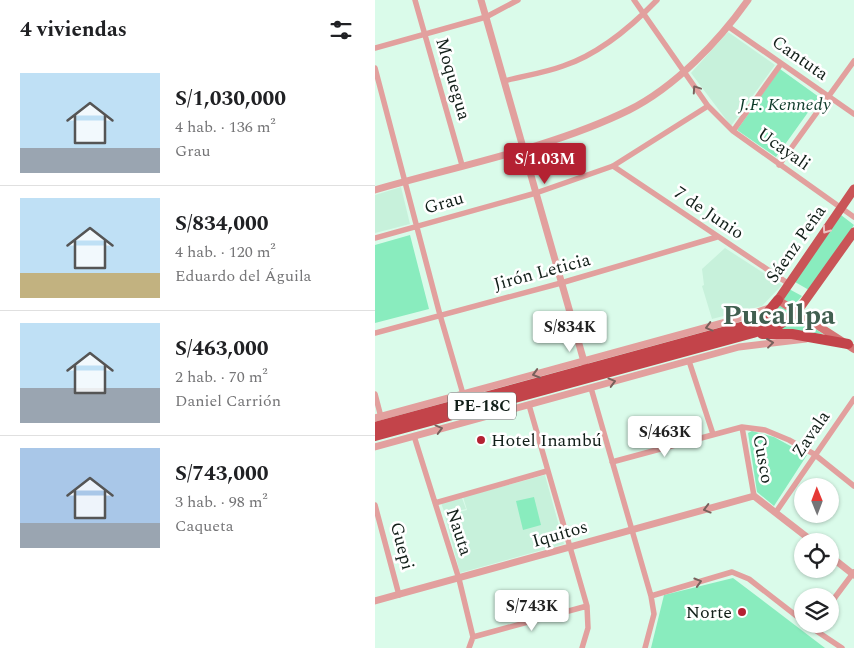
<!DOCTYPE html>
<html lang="es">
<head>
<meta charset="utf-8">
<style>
  :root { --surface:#fff; --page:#f2f2f2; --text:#202124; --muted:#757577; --line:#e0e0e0; --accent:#b42132 }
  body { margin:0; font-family:Spectral,serif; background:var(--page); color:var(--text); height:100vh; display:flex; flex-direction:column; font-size:19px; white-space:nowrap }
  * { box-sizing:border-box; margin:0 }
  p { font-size:16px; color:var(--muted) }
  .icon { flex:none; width:28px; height:28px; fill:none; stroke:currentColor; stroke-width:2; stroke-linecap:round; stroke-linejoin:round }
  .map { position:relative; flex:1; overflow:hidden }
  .drawer { display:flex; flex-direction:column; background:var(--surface); width:375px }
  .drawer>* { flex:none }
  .needle { width:32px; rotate:359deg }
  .controls { position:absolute; left:419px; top:478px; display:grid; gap:10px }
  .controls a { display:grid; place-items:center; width:45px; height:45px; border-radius:50%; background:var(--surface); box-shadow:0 1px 4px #0004; font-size:25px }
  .price { position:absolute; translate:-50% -42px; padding:0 11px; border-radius:5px; background:#fff; color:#222; font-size:16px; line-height:32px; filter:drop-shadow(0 1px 2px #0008) }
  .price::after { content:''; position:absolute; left:50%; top:30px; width:15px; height:11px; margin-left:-8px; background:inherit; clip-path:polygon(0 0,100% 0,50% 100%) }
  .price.current { background:var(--accent); color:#fff }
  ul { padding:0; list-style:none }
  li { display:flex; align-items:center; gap:15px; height:125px; padding:0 20px }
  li+li { border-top:1px solid var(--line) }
  li span { display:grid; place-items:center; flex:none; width:140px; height:100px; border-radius:0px; color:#555 }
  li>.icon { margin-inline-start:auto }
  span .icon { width:60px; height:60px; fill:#fffc; stroke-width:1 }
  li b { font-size:21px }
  h2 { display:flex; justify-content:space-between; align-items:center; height:60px; padding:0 20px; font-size:21px }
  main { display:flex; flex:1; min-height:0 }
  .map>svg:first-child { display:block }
  .built { fill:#c7f1db }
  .green { fill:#89ecbe }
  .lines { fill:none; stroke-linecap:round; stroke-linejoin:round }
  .minor { stroke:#e2a09e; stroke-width:5.5 }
  .tertiary { stroke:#e2a09e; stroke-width:7 }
  .secondary { stroke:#d57675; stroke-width:8 }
  .primary { stroke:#c95557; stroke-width:9 }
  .trunk { stroke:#c3444a; stroke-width:10 }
  .oneway { stroke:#7a605c }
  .oneway2 { stroke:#ecc4c4 }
  .poi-dot { fill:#b42132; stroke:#fff; stroke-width:2 }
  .labels { text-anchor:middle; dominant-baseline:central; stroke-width:5; stroke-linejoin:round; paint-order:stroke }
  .shield { fill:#fff; stroke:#59625e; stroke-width:1 }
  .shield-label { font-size:16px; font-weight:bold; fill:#121f19 }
  .street-label { font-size:18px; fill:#121f19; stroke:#fff }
  .park-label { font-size:18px; font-style:italic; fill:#0f3b2a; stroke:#fff }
  .poi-label { font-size:18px; fill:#121f19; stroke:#fff; text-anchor:start }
  .town-label { font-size:28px; font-weight:bold; fill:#415f50; stroke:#fff }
</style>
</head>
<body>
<main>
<section class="drawer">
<h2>4 viviendas<svg class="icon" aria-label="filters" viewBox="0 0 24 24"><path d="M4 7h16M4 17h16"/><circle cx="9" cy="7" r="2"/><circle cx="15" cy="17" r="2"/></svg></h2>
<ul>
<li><span style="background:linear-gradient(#bfe0f5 75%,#9aa5b1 0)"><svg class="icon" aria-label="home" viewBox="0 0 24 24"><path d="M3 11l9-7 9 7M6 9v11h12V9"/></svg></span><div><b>S/1,030,000</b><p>4 hab. · 136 m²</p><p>Grau</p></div></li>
<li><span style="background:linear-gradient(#bfe0f5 75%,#c2b280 0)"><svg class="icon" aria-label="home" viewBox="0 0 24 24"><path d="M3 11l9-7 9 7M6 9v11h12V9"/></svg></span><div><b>S/834,000</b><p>4 hab. · 120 m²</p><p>Eduardo del Águila</p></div></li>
<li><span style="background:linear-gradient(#bfe0f5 65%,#9aa5b1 0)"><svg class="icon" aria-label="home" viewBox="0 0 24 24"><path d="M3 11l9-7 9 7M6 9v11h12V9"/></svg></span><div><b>S/463,000</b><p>2 hab. · 70 m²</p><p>Daniel Carrión</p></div></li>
<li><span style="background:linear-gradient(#a9c7e8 75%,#9aa5b1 0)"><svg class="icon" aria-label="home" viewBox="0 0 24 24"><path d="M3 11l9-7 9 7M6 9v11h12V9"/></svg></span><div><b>S/743,000</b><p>3 hab. · 98 m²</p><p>Caqueta</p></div></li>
</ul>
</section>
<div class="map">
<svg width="479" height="648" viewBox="0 0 479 648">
  <rect width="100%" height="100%" fill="#dafbea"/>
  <path class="built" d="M353,32l47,33 -44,61 -40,-53z
    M26,187l9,37 -35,9v-38z
    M350,248l57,37 -20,21 -50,13 -10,-33 2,-1 -2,-16z
    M170,475l19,69 -104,29 -15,-57 22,-6 -4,-13z
    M87,498l4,11 -21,5 -4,-11z"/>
  <path class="green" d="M405,69l39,28 -43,60 -39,-27z
    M466,215l13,10 -45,65 -14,-8z
    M35,235l19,74 -54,14v-78z
    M414,289l13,7 -8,9 -12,-6z
    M404,304l13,8 -24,13z
    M421,316l27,18 -46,-4z
    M377,431l22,6 33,18 -33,51 -17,-14 -9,-59z
    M159,497l7,28 -18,5 -7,-29z
    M358,578l92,70h-174l13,-53z"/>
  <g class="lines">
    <path class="minor" d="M40,0l47,165
      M259,0l74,106 25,25 121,86
      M354,27l125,87
      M0,48l111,-31 32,-17
      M0,68l65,247 23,79
      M129,81c19,-5 40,-8 59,-15 36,-12 68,-39 94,-66
      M358,131l48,-67
      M404,165l75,-104
      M238,166l176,118
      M0,238l161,-45 77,-27 95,-60
      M0,333l186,-50 156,-46
      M314,361l24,73
      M216,388l60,208 3,18 -9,34
      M0,394l6,23
      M154,405l58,201 1,22 -6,20
      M367,427l12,69
      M39,436l45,143 14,58
      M237,462l130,-35 23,3 24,10 25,14 40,32
      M60,503l112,-32
      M0,505l24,90
      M401,512l78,-113
      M276,596l81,-24 17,7 54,42
      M455,604l24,-32
      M431,624l36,24
      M94,648l4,-11 114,-31"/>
    <path class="tertiary" d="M106,0l104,365
      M0,190c82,-24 177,-42 254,-80 46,-23 90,-69 119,-110
      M0,418l362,-99 35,-12
      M0,447l364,-100 67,-8
      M455,556l24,19
      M0,601l379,-105 58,45"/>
    <path class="secondary" d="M403,300l76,49"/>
    <path class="primary" d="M403,300l76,-111
      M422,312l57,-80"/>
    <path class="trunk" d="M387,334h30l56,10
      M0,427l373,-102 16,-8 14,-17
      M0,436l378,-103 26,-8 18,-13"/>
  </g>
  <defs><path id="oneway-chevron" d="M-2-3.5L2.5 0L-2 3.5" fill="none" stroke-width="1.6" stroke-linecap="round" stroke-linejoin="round" transform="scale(1.25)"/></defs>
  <g class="oneway">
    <use href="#oneway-chevron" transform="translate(321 89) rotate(-124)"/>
    <use href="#oneway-chevron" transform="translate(334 327) rotate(165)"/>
    <use href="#oneway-chevron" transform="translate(395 343) rotate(-7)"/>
    <use href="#oneway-chevron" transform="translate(161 374) rotate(164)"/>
    <use href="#oneway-chevron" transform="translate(237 382) rotate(-15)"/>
    <use href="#oneway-chevron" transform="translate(64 429) rotate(-15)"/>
    <use href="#oneway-chevron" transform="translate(332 509) rotate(165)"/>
    <use href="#oneway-chevron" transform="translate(323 582) rotate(-17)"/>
  </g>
  <use class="oneway2" href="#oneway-chevron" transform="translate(451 230) rotate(125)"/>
  <g class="poi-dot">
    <circle cx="106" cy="440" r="5"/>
    <circle cx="367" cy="612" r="5"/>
  </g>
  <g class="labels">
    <rect class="shield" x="73" y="392.5" width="68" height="27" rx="4"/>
    <g class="shield-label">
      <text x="107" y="406">PE-18C</text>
    </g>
    <g class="street-label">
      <text transform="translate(425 58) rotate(35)">Cantuta</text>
      <text transform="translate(78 79) rotate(74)">Moquegua</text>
      <text transform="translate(409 149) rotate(35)">Ucayali</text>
      <text transform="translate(69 203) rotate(-16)">Grau</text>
      <text transform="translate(334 213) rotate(34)">7 de Junio</text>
      <text transform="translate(421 244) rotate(-55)">Sáenz Peña</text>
      <text transform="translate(167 272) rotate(-15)">Jirón Leticia</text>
      <text transform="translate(436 434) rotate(-55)">Zavala</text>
      <text transform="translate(388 459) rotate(80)">Cusco</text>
      <text transform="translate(84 532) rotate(72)">Nauta</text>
      <text transform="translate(185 534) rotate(-16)">Iquitos</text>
      <text transform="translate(27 546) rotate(75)">Guepi</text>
    </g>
    <g class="park-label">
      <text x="410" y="104">J.F. Kennedy</text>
    </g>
    <g class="poi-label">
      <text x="116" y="440">Hotel Inambú</text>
      <text x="357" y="612" text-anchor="end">Norte</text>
    </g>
    <g class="town-label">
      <text x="404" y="315">Pucallpa</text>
    </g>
  </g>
</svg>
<div class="controls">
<a><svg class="needle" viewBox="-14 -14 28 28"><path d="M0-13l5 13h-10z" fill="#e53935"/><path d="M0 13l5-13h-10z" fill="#757577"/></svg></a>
<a><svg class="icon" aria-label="locate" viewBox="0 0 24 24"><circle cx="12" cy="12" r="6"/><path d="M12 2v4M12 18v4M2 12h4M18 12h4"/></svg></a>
<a><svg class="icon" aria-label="layers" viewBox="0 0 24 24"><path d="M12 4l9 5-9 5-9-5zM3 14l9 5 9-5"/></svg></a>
</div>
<b class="price current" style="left:170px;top:185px">S/1.03M</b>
<b class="price" style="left:195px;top:353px">S/834K</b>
<b class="price" style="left:290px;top:458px">S/463K</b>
<b class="price" style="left:157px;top:632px">S/743K</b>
</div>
</main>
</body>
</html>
